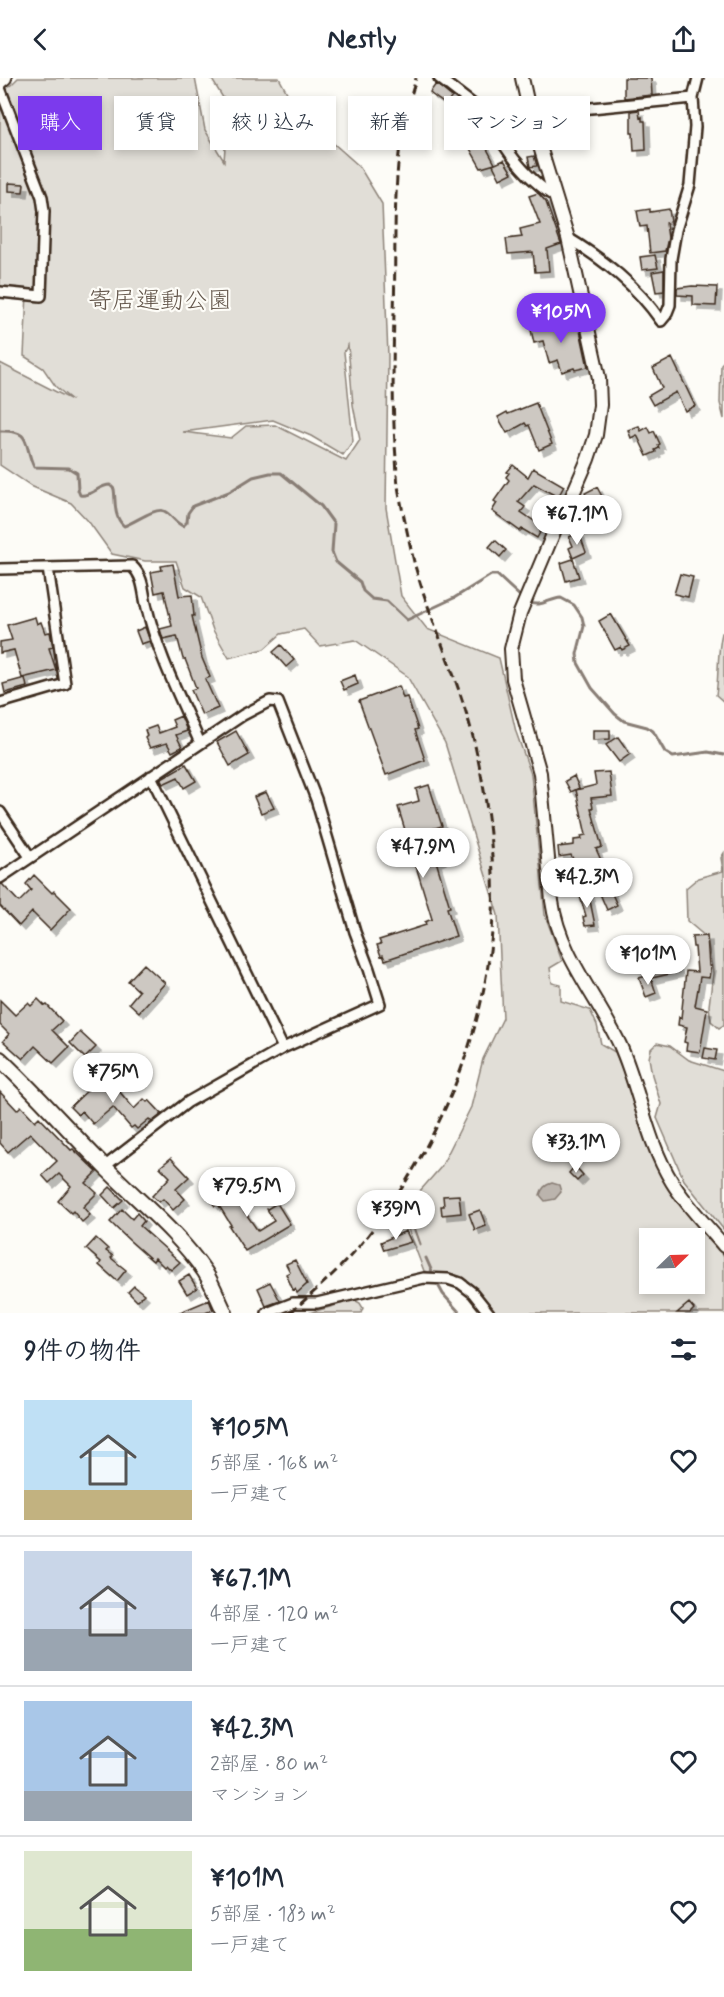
<!DOCTYPE html>
<html lang="ja">
<head>
<meta charset="utf-8">
<style>
  :root { --surface:#fff; --page:#f2f2f3; --text:#1f2937; --muted:#747a83; --line:#e0e1e3; --accent:#7c3aed }
  body { margin:0; font-family:Mynerve,"Klee One",sans-serif; background:var(--page); color:var(--text); height:100vh; display:flex; flex-direction:column; font-size:22px; white-space:nowrap }
  * { box-sizing:border-box; margin:0 }
  p { font-size:20px; color:var(--muted) }
  .icon { flex:none; width:33px; height:33px; fill:none; stroke:currentColor; stroke-width:2; stroke-linecap:round; stroke-linejoin:round }
  .map { position:relative; height:1235px; overflow:hidden }
  .details { display:flex; flex-direction:column; background:var(--surface); flex:1 }
  .details>* { flex:none }
  .hud { position:absolute; left:18px; top:18px; width:688px; height:54px; display:flex; gap:12px }
  .needle { width:39px; rotate:67deg }
  .buttons { position:absolute; left:639px; top:1150px; display:grid; gap:12px }
  .buttons a { display:grid; place-items:center; width:66px; height:66px; border-radius:0px; background:var(--surface); box-shadow:0 3px 9px #0003; font-size:30px }
  .price { position:absolute; translate:-50% -51px; padding:0 14px; border-radius:21px; background:#fff; color:#222; font-size:20px; line-height:39px; filter:drop-shadow(0 2px 3px #0008) }
  .price::after { content:''; position:absolute; left:50%; top:36px; width:18px; height:14px; margin-left:-9px; background:inherit; clip-path:polygon(0 0,100% 0,50% 100%) }
  .price.on { background:var(--accent); color:#fff }
  ul { padding:0; list-style:none }
  li { display:flex; align-items:center; gap:18px; height:150px; padding:0 24px }
  li+li { border-top:2px solid var(--line) }
  li span { display:grid; place-items:center; flex:none; width:168px; height:120px; border-radius:0px; color:#555 }
  li>.icon { margin-inline-start:auto }
  span .icon { width:72px; height:72px; fill:#fffc; stroke-width:1 }
  li b { font-size:26px }
  h2 { display:flex; justify-content:space-between; align-items:center; height:72px; padding:0 24px; font-size:26px }
  .chip { padding:0 21px; border-radius:0px; background:var(--surface); box-shadow:0 3px 9px #0003; font-size:21px; line-height:54px }
  .chip.on { background:var(--accent); color:#fff }
  header { display:flex; justify-content:space-between; align-items:center; height:78px; padding:0 24px; background:var(--surface); font-size:27px; font-weight:700 }
  .map>svg:first-child { display:block }
  .green { fill:#e1ded7; stroke:#8e847a; stroke-width:1.5; fill-rule:evenodd }
  .water { fill:#bbb4ad; stroke:#887d74; stroke-width:1.5 }
  .lines { fill:none; stroke-linecap:round; stroke-linejoin:round }
  .stream { stroke:#887d74; stroke-width:3 }
  .building { fill:#cdc8c2; stroke:#3b2a1e; stroke-width:1.5; filter:url(#shadow) }
  .minor-casing { stroke:#3b2a1e; stroke-width:14 }
  .tertiary-casing { stroke:#3b2a1e; stroke-width:16 }
  .secondary-casing { stroke:#3b2a1e; stroke-width:18 }
  .minor { stroke:#fdfcf7; stroke-width:9 }
  .tertiary { stroke:#fdfcf7; stroke-width:12 }
  .secondary { stroke:#fdfcf7; stroke-width:14 }
  .rail { stroke:#3b2a1e; stroke-width:3; stroke-dasharray:9 4.5; stroke-linecap:butt }
  .labels { text-anchor:middle; dominant-baseline:central; stroke-width:4.5; stroke-linejoin:round; paint-order:stroke }
  .park-label { font-size:24px; fill:#64574c; stroke:#fdfcf7 }
</style>
</head>
<body>
<header><svg class="icon" aria-label="back" viewBox="0 0 24 24"><path d="M15 5l-7 7 7 7"/></svg>Nestly<svg class="icon" aria-label="share" viewBox="0 0 24 24"><path d="M12 15V3M7 8l5-5 5 5M5 13v7h14v-7"/></svg></header>
<div class="map">
<svg width="724" height="1235" viewBox="0 0 724 1235">
  <defs>
    <filter id="shadow"><feDropShadow dx="5" dy="5" stdDeviation="0" flood-color="#0004"/></filter>
  </defs>
  <rect width="100%" height="100%" fill="#fdfcf7"/>
  <filter id="ink" filterUnits="userSpaceOnUse"><feTurbulence type="fractalNoise" baseFrequency=".0167" numOctaves="2"/><feDisplacementMap in="SourceGraphic" scale="12" xChannelSelector="R" yChannelSelector="G"/><feConvolveMatrix kernelMatrix="1 2 1 2 8 2 1 2 1" color-interpolation-filters="sRGB"/></filter>
  <g filter="url(#ink)">
    <path class="green" d="M18,0h177l10,52 19,31 4,-55 -17,-28h68l18,33 62,55 23,38 6,152 -2,152 15,88 26,33 72,29 17,74 15,42 14,141 17,46 -12,7 2,15 9,2v16l29,9 7,15 4,19 14,8 11,26 15,49 22,51 12,21 49,57v57h-229c-10,-15 -28,-38 -47,-40 -8,-1 -16,2 -24,-2l-21,-55 1,-7 37,-42 30,-60 12,-48 20,-41 -5,-103 -53,-172 -38,-67 -52,-36 -35,6 -16,-17 -23,5 -17,15 -35,9 -16,-28 -12,-33 -16,-10 -9,-26h-31l-33,-7 -23,-32 -18,-19 -38,-16 -33,-22v-102l72,37 -16,-13 -13,-19 -19,-12 3,-63 -27,-3v-199l11,-6zM348,267l5,60 7,35 -14,21 -71,-36 -29,1 -15,12 -48,-6 90,-12 38,16 32,19 10,-14 -9,-89zM650,1161h44v45h-44z
      M724,283v58l-4,-16 1,-39z
      M722,555h2v69l-8,-7c3,-21 1,-42 6,-62z
      M724,775v172l-5,3 -8,-7 -2,-15 4,-33 -6,-35 -20,-17 -1,-33 12,-10 25,-7 -2,-13z
      M657,965l13,3 19,14 35,11v159l-40,-50 -27,-62 4,-14 -9,-29 -3,-17 2,-9z
      M354,1222l6,3 3,5 -2,5h-52z"/>
    <path class="water" d="M552,1105l7,2 2,7 -6,7 -10,2 -5,-6c2,-7 5,-10 12,-12z"/>
    <g class="lines">
      <path class="stream" d="M0,353c33,-1 23,13 34,36l35,1 8,5 1,17 2,5c11,2 19,-10 30,-10l4,4c2,13 -1,27 10,37 10,-3 31,-19 40,-15 7,3 11,12 19,15l4,-4 1,-9 5,-7 36,-14 24,-15 17,-4h11l40,33 13,18 -2,28 4,10 24,20 3,9 9,8 15,2 20,19 47,-22 37,-23h6l26,24
        M529,524c11,6 20,-3 32,-4l13,7 8,12 2,9 -7,28 1,9 14,25 23,26 9,7 23,6 6,4 12,21 8,5 35,-5 16,3
        M407,1130l13,36
        M426,1180l7,16
        M437,1205l6,11 17,19"/>
    </g>
    <path class="building" d="M624,0h27l1,17 -28,3z
      M436,6l16,13 -6,8 -15,-11 -1,-2z
      M466,29l13,11 4,6 -7,4 19,36 -14,4 -13,-23 6,-3v-3l-16,-27z
      M639,32l1,8 2,-1v4h3l1,29 -12,1 -1,-18h-2v-22z
      M524,43l2,8 -13,4 -5,-11z
      M534,78l3,10 -7,1 -2,-10z
      M504,82l8,13 -12,6 -7,-14z
      M9,105l15,1 -1,8 -14,-1z
      M538,115l8,9 15,42 -14,5 2,22 -14,1 -2,-20 -25,2 -2,-15 16,-2 -2,-8 20,-5 -11,-28z
      M650,131v3l19,-3 2,13 -5,1 2,15 -3,13 -15,2 -3,-27 -7,1 -3,-16z
      M655,177l3,13 -16,2 -2,-13z
      M664,192v21l-8,1 -4,-20z
      M692,208l25,1 -1,19 -23,-1v-9l-16,-1v-7z
      M541,240l2,9 35,-6 10,46 -13,3 -1,-2 -12,4 -4,-12 -9,3 -6,-22 -9,2 -5,-22z
      M672,280l23,48 -10,5 -9,-19 -23,13 -5,-9 14,-8 -9,-20z
      M536,325l16,41 -13,6 -10,-25 -2,1 -2,-3 -18,10 -9,-16 9,-5 1,2z
      M639,348l2,5 7,-4 3,6 3,-2 6,13 -2,1 1,3 -4,2 1,2 -9,4 -10,-21 -6,3 -3,-8z
      M513,387l15,12 5,-9 31,18 -6,11 -24,-13 -16,18 7,5 -4,5 22,15 -6,11 -15,-9 -2,2 -28,-20 5,-8 -3,-2 15,-21 -3,-3 3,-4 -2,-1z
      M597,409l10,19 -13,6 -9,-19z
      M579,455l7,19 -13,6 -4,-10 4,-2 -4,-9z
      M495,462l11,10 -6,7 -11,-10z
      M573,481l6,18 -13,4 -5,-18z
      M173,486l6,32 13,-1 2,21h-2l10,42 8,19 -5,2 13,29 -16,7 -11,-25 5,-2 -11,-29h-2l-6,-23 -14,3 -3,-10 12,-3 -8,-35 -9,2 -4,-21 11,-2 -1,-4z
      M680,496l13,3 -5,20 -14,-3z
      M611,536l19,32 -8,4 -1,-3 -6,3 -16,-29z
      M35,539l2,7 4,-2 4,11 5,-1 3,15 -4,1 7,22 -34,8 -8,-28 -14,3v-11l12,-2 -5,-15z
      M145,549l5,14 -9,3 -5,-13z
      M281,567l13,15 -8,7 -13,-15z
      M355,597l3,9 -14,6 -4,-9z
      M25,600l2,9 -22,6 -2,-9z
      M399,608l4,12 4,-1 11,32 -3,1 10,30 -39,15 -27,-74z
      M181,638l6,15 -11,4 6,12 -10,5 -5,-9 -17,5 -5,-10 2,-2 -2,-6 11,-4 3,7 16,-6 -3,-7z
      M593,652h17v9l-17,1z
      M236,653l13,24 -19,11 -13,-24z
      M618,659l12,17 -11,8 -13,-17z
      M186,686l10,17 -12,7 -6,-11 -15,7 -3,-5z
      M609,694l3,24 -21,2 2,10h-2l11,39 -6,2 9,20 1,6 -2,1 13,29 -10,5 -20,-46 -1,-2 -9,5 -6,-12 -12,2 -1,-10 16,-2v-5l8,-1 -1,-3 5,-1 -10,-45 20,-5 -2,-12z
      M574,698l5,12 -8,4 -6,-11z
      M429,707l13,41 -10,3 9,30 -5,2 14,46 -3,1 9,28 -71,24 -2,-5 -2,1 -4,-11 4,-1 -2,-4 47,-15 -1,-3 7,-3 -34,-112 21,-6 -3,-12z
      M266,714l8,16 -13,5 -7,-16z
      M34,797l18,18 2,-2 17,17 -21,22 -18,-18 -13,14 -19,-20v-21l2,-1 17,18 12,-12 -5,-6z
      M588,813l7,34 -10,1 -2,-9 3,-1 -7,-23z
      M707,858l2,30h2l-2,12 -9,-1 -5,29 12,3 -7,43 -14,-2 1,-7 -3,-1 3,-15 -9,-2 1,-8 2,1 5,-47 11,1 -2,-25h-2l-1,-10z
      M676,884l2,10 -26,6 -4,-11z
      M144,886l21,19 -26,29 -10,-9 10,-12 -11,-10z
      M650,897l6,18 -10,4 -7,-19z
      M38,921l7,7 2,-1 15,16 -10,9 17,17 -16,16 -18,-17 -12,13 -20,-18 6,-7 -9,-9v-25l15,15 13,-12 3,3z
      M80,954l16,15 -11,11 -15,-15z
      M705,970l12,2 -2,10 -12,-2z
      M103,994l31,37 10,-10 3,3 2,-2 13,14 -10,8 -3,-3 -12,10 -3,-3 -3,2 -18,-21 -20,17 -11,-13 -4,4 -8,-8 22,-21 -2,-3z
      M0,1014l17,18 4,-4 14,15 4,-4 32,33 2,-1 24,23 -11,11 11,10 -14,14 7,8 -8,7 -9,-11 -2,2 -13,-12 13,-15 -12,-12 -10,9 -7,-8 15,-14 -27,-28 -22,19 -8,-9z
      M171,1080l18,19 -13,12 9,10 -12,11 -10,-11 -4,3 -7,-6 18,-19 -10,-10z
      M575,1088l8,9 -6,6 -8,-8z
      M246,1108l7,8 -14,10 19,27 16,-10 -7,-12 10,-6 13,21 -45,27 -16,-25 2,-1 -13,-21 -3,2 -8,-10 10,-8 2,2 3,-2 7,10z
      M110,1109l13,13 -9,8 -12,-13z
      M459,1117l2,18 -19,2 -1,-9h3l-1,-10z
      M122,1131l10,10 5,-6 7,8 -4,5 40,36 -9,8 -5,-5 -2,2 -9,-9 -2,3 -24,-21 -19,-18z
      M480,1132l6,16 -11,4 -6,-16z
      M406,1153l5,11 -27,8 -3,-8z
      M96,1160l12,11 -2,2 7,5 -2,2 15,12 -9,11 -18,-16 2,-3 -15,-13z
      M295,1182l12,24 -10,9 -2,-4 -2,1 -7,-16 4,-2 -4,-8z
      M189,1197l8,13 -10,6 -8,-13z
      M270,1204l10,19 -14,5 -8,-18z
      M134,1208l10,8 -7,7 -9,-9z
      M209,1222l4,10 -8,3h-27z
      M689,1225l5,6 -4,4h-13z"/>
    <g class="lines">
      <defs>
        <path id="minor" d="M439,0l49,38 42,-2 163,-16
          M0,10l42,109 2,14 -3,85 -41,-4
          M488,38c15,32 37,61 67,81
          M568,160c36,22 68,47 93,83l5,-6 4,-10 1,-46 5,-29 14,-45 5,-58 -2,-29 5,-20
          M0,491l132,-3c11,10 11,24 14,38 11,49 34,93 54,139
          M0,625l65,-19 -17,-116
          M151,698l132,272
          M0,734l30,45
          M0,800l243,-163 27,-14 8,1 38,97 39,133 14,37 11,35 -97,44 -95,54 -84,65
          M267,1235l26,-10h24l107,-25 24,1 12,4 13,10 16,20"/>
        <path id="tertiary" d="M522,0l8,36 38,124 31,140 1,27 -4,30 -8,24 -19,44 -10,17 -39,93 -9,36 2,30 27,94 12,128c7,53 46,97 68,144 20,45 26,95 52,137 14,23 35,44 52,64
          M0,4l5,-4"/>
        <path id="secondary" d="M0,981c36,34 68,71 103,106 34,35 74,66 102,107 8,13 13,27 20,41"/>
      </defs>
      <use href="#minor" class="minor-casing"/>
      <use href="#tertiary" class="tertiary-casing"/>
      <use href="#secondary" class="secondary-casing"/>
      <use href="#minor" class="minor"/>
      <use href="#tertiary" class="tertiary"/>
      <use href="#secondary" class="secondary"/>
      <path class="rail" d="M290,1235c25,-22 50,-44 71,-69 72,-88 121,-198 131,-312 5,-65 -4,-132 -19,-195 -15,-60 -43,-116 -59,-175 -5,-22 -10,-43 -14,-65 -3,-13 -3,-26 -4,-39 -4,-48 -3,-97 -2,-145 2,-62 -2,-137 11,-197 3,-13 8,-25 11,-38"/>
    </g>
  </g>
  <g class="labels">
    <g class="park-label">
      <text x="160" y="223">寄居運動公園</text>
    </g>
  </g>
</svg>
<div class="buttons">
<a><svg class="needle" viewBox="-14 -14 28 28"><path d="M0-13l5 13h-10z" fill="#e53935"/><path d="M0 13l5-13h-10z" fill="#747a83"/></svg></a>
</div>
<b class="price on" style="left:561px;top:266px">¥105M</b>
<b class="price" style="left:577px;top:468px">¥67.1M</b>
<b class="price" style="left:423px;top:801px">¥47.9M</b>
<b class="price" style="left:587px;top:831px">¥42.3M</b>
<b class="price" style="left:648px;top:908px">¥101M</b>
<b class="price" style="left:113px;top:1026px">¥75M</b>
<b class="price" style="left:576px;top:1096px">¥33.1M</b>
<b class="price" style="left:247px;top:1140px">¥79.5M</b>
<b class="price" style="left:396px;top:1163px">¥39M</b>
<div class="hud">
<a class="chip on">購入</a>
<a class="chip">賃貸</a>
<a class="chip">絞り込み</a>
<a class="chip">新着</a>
<a class="chip">マンション</a>
</div>
</div>
<section class="details">
<h2>9件の物件<svg class="icon" aria-label="filters" viewBox="0 0 24 24"><path d="M4 7h16M4 17h16"/><circle cx="9" cy="7" r="2"/><circle cx="15" cy="17" r="2"/></svg></h2>
<ul>
<li><span style="background:linear-gradient(#bfe0f5 75%,#c2b280 0)"><svg class="icon" aria-label="home" viewBox="0 0 24 24"><path d="M3 11l9-7 9 7M6 9v11h12V9"/></svg></span><div><b>¥105M</b><p>5部屋 · 168 m²</p><p>一戸建て</p></div><svg class="icon" aria-label="heart" viewBox="0 0 24 24"><path d="M12 20l-8-8c-3-5 5-10 8-4 3-6 11-1 8 4z"/></svg></li>
<li><span style="background:linear-gradient(#c9d6e8 65%,#9aa5b1 0)"><svg class="icon" aria-label="home" viewBox="0 0 24 24"><path d="M3 11l9-7 9 7M6 9v11h12V9"/></svg></span><div><b>¥67.1M</b><p>4部屋 · 120 m²</p><p>一戸建て</p></div><svg class="icon" aria-label="heart" viewBox="0 0 24 24"><path d="M12 20l-8-8c-3-5 5-10 8-4 3-6 11-1 8 4z"/></svg></li>
<li><span style="background:linear-gradient(#a9c7e8 75%,#9aa5b1 0)"><svg class="icon" aria-label="home" viewBox="0 0 24 24"><path d="M3 11l9-7 9 7M6 9v11h12V9"/></svg></span><div><b>¥42.3M</b><p>2部屋 · 80 m²</p><p>マンション</p></div><svg class="icon" aria-label="heart" viewBox="0 0 24 24"><path d="M12 20l-8-8c-3-5 5-10 8-4 3-6 11-1 8 4z"/></svg></li>
<li><span style="background:linear-gradient(#dfe7d0 65%,#8fb573 0)"><svg class="icon" aria-label="home" viewBox="0 0 24 24"><path d="M3 11l9-7 9 7M6 9v11h12V9"/></svg></span><div><b>¥101M</b><p>5部屋 · 183 m²</p><p>一戸建て</p></div><svg class="icon" aria-label="heart" viewBox="0 0 24 24"><path d="M12 20l-8-8c-3-5 5-10 8-4 3-6 11-1 8 4z"/></svg></li>
</ul>
</section>
</body>
</html>
